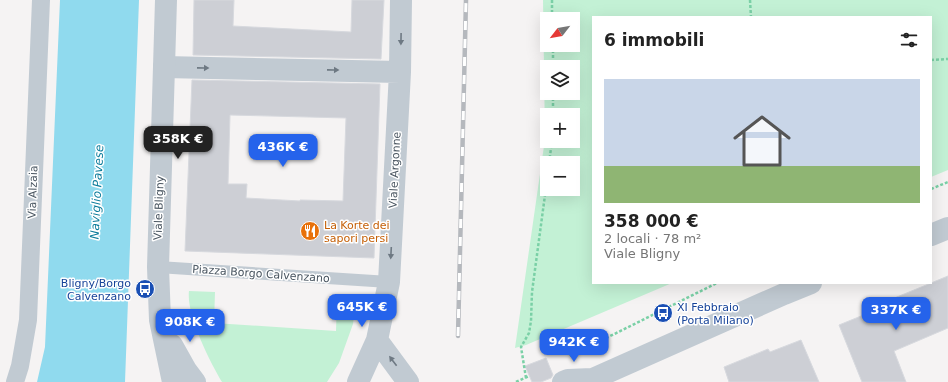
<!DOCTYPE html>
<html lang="it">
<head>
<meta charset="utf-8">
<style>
  :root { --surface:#fff; --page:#f6f6f6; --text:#222; --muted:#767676; --accent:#2563eb }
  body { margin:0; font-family:"DejaVu Sans",sans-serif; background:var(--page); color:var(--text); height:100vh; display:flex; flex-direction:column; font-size:15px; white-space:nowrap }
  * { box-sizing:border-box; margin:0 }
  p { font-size:13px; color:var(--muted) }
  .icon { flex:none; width:22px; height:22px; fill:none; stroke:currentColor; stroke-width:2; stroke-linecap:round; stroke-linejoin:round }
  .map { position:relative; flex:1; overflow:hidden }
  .details { position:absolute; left:592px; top:16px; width:340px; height:268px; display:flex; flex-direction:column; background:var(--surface); border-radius:0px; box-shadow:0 4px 16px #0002 }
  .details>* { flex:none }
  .needle { width:26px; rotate:239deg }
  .buttons { position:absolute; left:540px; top:12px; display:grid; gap:8px }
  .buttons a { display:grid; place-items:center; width:40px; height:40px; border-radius:0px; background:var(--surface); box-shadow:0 4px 16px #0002; font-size:20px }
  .price { position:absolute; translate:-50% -34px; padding:0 9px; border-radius:8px; background:var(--accent); color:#fff; font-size:13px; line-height:26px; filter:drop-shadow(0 1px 2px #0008) }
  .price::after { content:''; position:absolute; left:50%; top:24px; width:12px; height:9px; margin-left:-6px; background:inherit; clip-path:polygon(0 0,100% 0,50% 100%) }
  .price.active { background:#222; color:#fff }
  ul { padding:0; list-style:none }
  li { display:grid; align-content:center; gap:8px; height:212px; padding:0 12px }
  li span { display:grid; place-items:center; height:124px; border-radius:0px; color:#555 }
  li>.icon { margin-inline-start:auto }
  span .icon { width:72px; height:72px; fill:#fffc; stroke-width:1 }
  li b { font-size:17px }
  h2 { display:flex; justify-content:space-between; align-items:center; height:48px; padding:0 12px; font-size:17px }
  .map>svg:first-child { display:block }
  .green { fill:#c3f1d5; fill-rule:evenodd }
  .water { fill:#90daee }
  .building { fill:#cdcfd5; stroke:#d7d9de; fill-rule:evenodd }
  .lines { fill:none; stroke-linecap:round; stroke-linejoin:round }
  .path { stroke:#7ad0a6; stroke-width:2.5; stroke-dasharray:3 2; stroke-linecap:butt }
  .service { stroke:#c1cad2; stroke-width:12 }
  .pedestrian { stroke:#c1cad2; stroke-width:18 }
  .minor { stroke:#c1cad2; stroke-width:22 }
  .tertiary { stroke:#c1cad2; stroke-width:22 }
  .rail-casing { stroke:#b5b8bd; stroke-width:4.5 }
  .rail { stroke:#fff; stroke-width:3; stroke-dasharray:9; stroke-linecap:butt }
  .oneway { fill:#6e7983 }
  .labels { text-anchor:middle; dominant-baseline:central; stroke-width:3; stroke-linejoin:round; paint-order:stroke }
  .street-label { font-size:11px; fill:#4a5661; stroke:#fff }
  .food-label { font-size:11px; fill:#c56008; stroke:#fff; text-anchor:start }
  .transit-label { font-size:11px; fill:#164399; stroke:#fff; text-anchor:end }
  .water-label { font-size:12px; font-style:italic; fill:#0c7c9b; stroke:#fff }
</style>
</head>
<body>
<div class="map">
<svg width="948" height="382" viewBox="0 0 948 382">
  <rect width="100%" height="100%" fill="#f5f3f3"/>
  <path class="green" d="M543,0h405v170l-17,7v-160h-338v266h79l-146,62 -11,3 30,-209zM547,19h26v26h-26zM547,67h26v26h-26zM547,115h26v26h-26zM547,163h26v26h-26z
    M189,291l26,1 -1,31 122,8 1,-32 19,-1 -3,26 -14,39 -12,19h-105c-12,-20 -36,-68 -33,-91z"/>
  <path class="water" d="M60,0h79l-14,382h-88l8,-35z"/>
  <path class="building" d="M194,0h40l-1,26 118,6 1,-32h32l-3,59 -188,-4z
    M192,80l188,4 -6,174 -189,-7zM230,115l116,3 -3,83 -43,-1v1l-54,-3 1,-14h-19z
    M948,276v52l-54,23 12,31h-44l-23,-57 54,-22 -1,-4z
    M801,340l18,42h-90l-5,-15 44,-18 2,3z
    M546,358l7,17 -2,3 -10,4h-9l-7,-16z"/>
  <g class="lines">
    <path class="path" d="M552,0v19
      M750,0l1,17
      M553,45v22
      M931,60l17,-1
      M553,93v22
      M549,163l3,-22
      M931,189l17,-7
      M570,356l147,-73
      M526,378l-5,-31 8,-14 2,-12 1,-29 15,-112
      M516,382l13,-6"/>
    <path class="service" d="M158,267l231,15"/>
    <path class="pedestrian" d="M15,382l5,-16 8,-46 13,-320"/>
    <path class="minor" d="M164,67l236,5
      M377,340l31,42
      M358,382l19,-42 12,-58 11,-210 1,-72"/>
    <path class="tertiary" d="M166,0l-8,267 2,53 13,62
      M931,235l17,-7
      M172,345l14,25 9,12
      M563,382l5,-2 24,-1
      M586,382l198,-88 27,-11"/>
    <defs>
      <path id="rail" d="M458,336l8,-336"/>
    </defs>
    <use href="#rail" class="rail-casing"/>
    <use href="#rail" class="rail"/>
  </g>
  <defs><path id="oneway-solid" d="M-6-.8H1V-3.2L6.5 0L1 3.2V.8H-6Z"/></defs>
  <g class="oneway">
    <use href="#oneway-solid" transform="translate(401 39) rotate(91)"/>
    <use href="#oneway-solid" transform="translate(203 68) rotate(1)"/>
    <use href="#oneway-solid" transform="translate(333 70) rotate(1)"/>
    <use href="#oneway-solid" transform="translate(391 253) rotate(93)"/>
    <use href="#oneway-solid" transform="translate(393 361) rotate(-127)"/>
  </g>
  <defs>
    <symbol id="restaurant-disc" viewBox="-11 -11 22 22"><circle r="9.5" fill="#e8710a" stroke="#fff"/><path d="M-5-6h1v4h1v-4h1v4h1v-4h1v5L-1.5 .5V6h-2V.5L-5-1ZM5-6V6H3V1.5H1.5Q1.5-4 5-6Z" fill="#fff"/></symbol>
    <symbol id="bus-disc" viewBox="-11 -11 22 22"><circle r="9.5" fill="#1a4fb4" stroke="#fff"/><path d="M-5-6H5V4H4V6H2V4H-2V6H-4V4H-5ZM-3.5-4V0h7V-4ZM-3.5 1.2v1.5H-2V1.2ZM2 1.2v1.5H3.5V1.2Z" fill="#fff"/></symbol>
  </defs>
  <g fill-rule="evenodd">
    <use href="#restaurant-disc" x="299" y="220" width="22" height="22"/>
    <use href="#bus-disc" x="134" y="278" width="22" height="22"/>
    <use href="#bus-disc" x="652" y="302" width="22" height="22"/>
  </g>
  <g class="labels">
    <g class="street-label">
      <text transform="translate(395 170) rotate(-87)">Viale Argonne</text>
      <text transform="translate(33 192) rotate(-88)">Via Alzaia</text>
      <text transform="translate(159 208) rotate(-88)">Viale Bligny</text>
      <text transform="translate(261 274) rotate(4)">Piazza Borgo Calvenzano</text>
    </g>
    <g class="food-label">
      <text x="324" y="225">La Korte dei<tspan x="324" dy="13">sapori persi</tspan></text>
    </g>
    <g class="transit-label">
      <text x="131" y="283">Bligny/Borgo<tspan x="131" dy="13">Calvenzano</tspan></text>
      <text x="677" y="307" text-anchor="start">XI Febbraio<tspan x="677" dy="13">(Porta Milano)</tspan></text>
    </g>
    <g class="water-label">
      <text transform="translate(97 192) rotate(-87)">Naviglio Pavese</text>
    </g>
  </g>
</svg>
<div class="buttons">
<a><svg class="needle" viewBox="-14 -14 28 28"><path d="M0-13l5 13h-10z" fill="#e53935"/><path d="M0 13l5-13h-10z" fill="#767676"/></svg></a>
<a><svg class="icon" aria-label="layers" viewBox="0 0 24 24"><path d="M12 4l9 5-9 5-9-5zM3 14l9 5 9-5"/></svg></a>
<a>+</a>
<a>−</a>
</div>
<b class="price active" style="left:178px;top:160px">358K €</b>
<b class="price" style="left:283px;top:168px">436K €</b>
<b class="price" style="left:362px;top:328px">645K €</b>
<b class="price" style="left:896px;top:331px">337K €</b>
<b class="price" style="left:190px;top:343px">908K €</b>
<b class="price" style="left:574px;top:363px">942K €</b>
<section class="details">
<h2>6 immobili<svg class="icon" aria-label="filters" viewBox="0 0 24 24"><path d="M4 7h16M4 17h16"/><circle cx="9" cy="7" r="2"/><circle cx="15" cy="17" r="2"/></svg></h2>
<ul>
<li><span style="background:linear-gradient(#c9d6e8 70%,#8fb573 0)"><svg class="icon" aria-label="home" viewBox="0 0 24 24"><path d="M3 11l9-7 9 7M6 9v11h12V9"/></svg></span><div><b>358 000 €</b><p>2 locali · 78 m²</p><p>Viale Bligny</p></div></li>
</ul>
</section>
</div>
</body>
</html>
